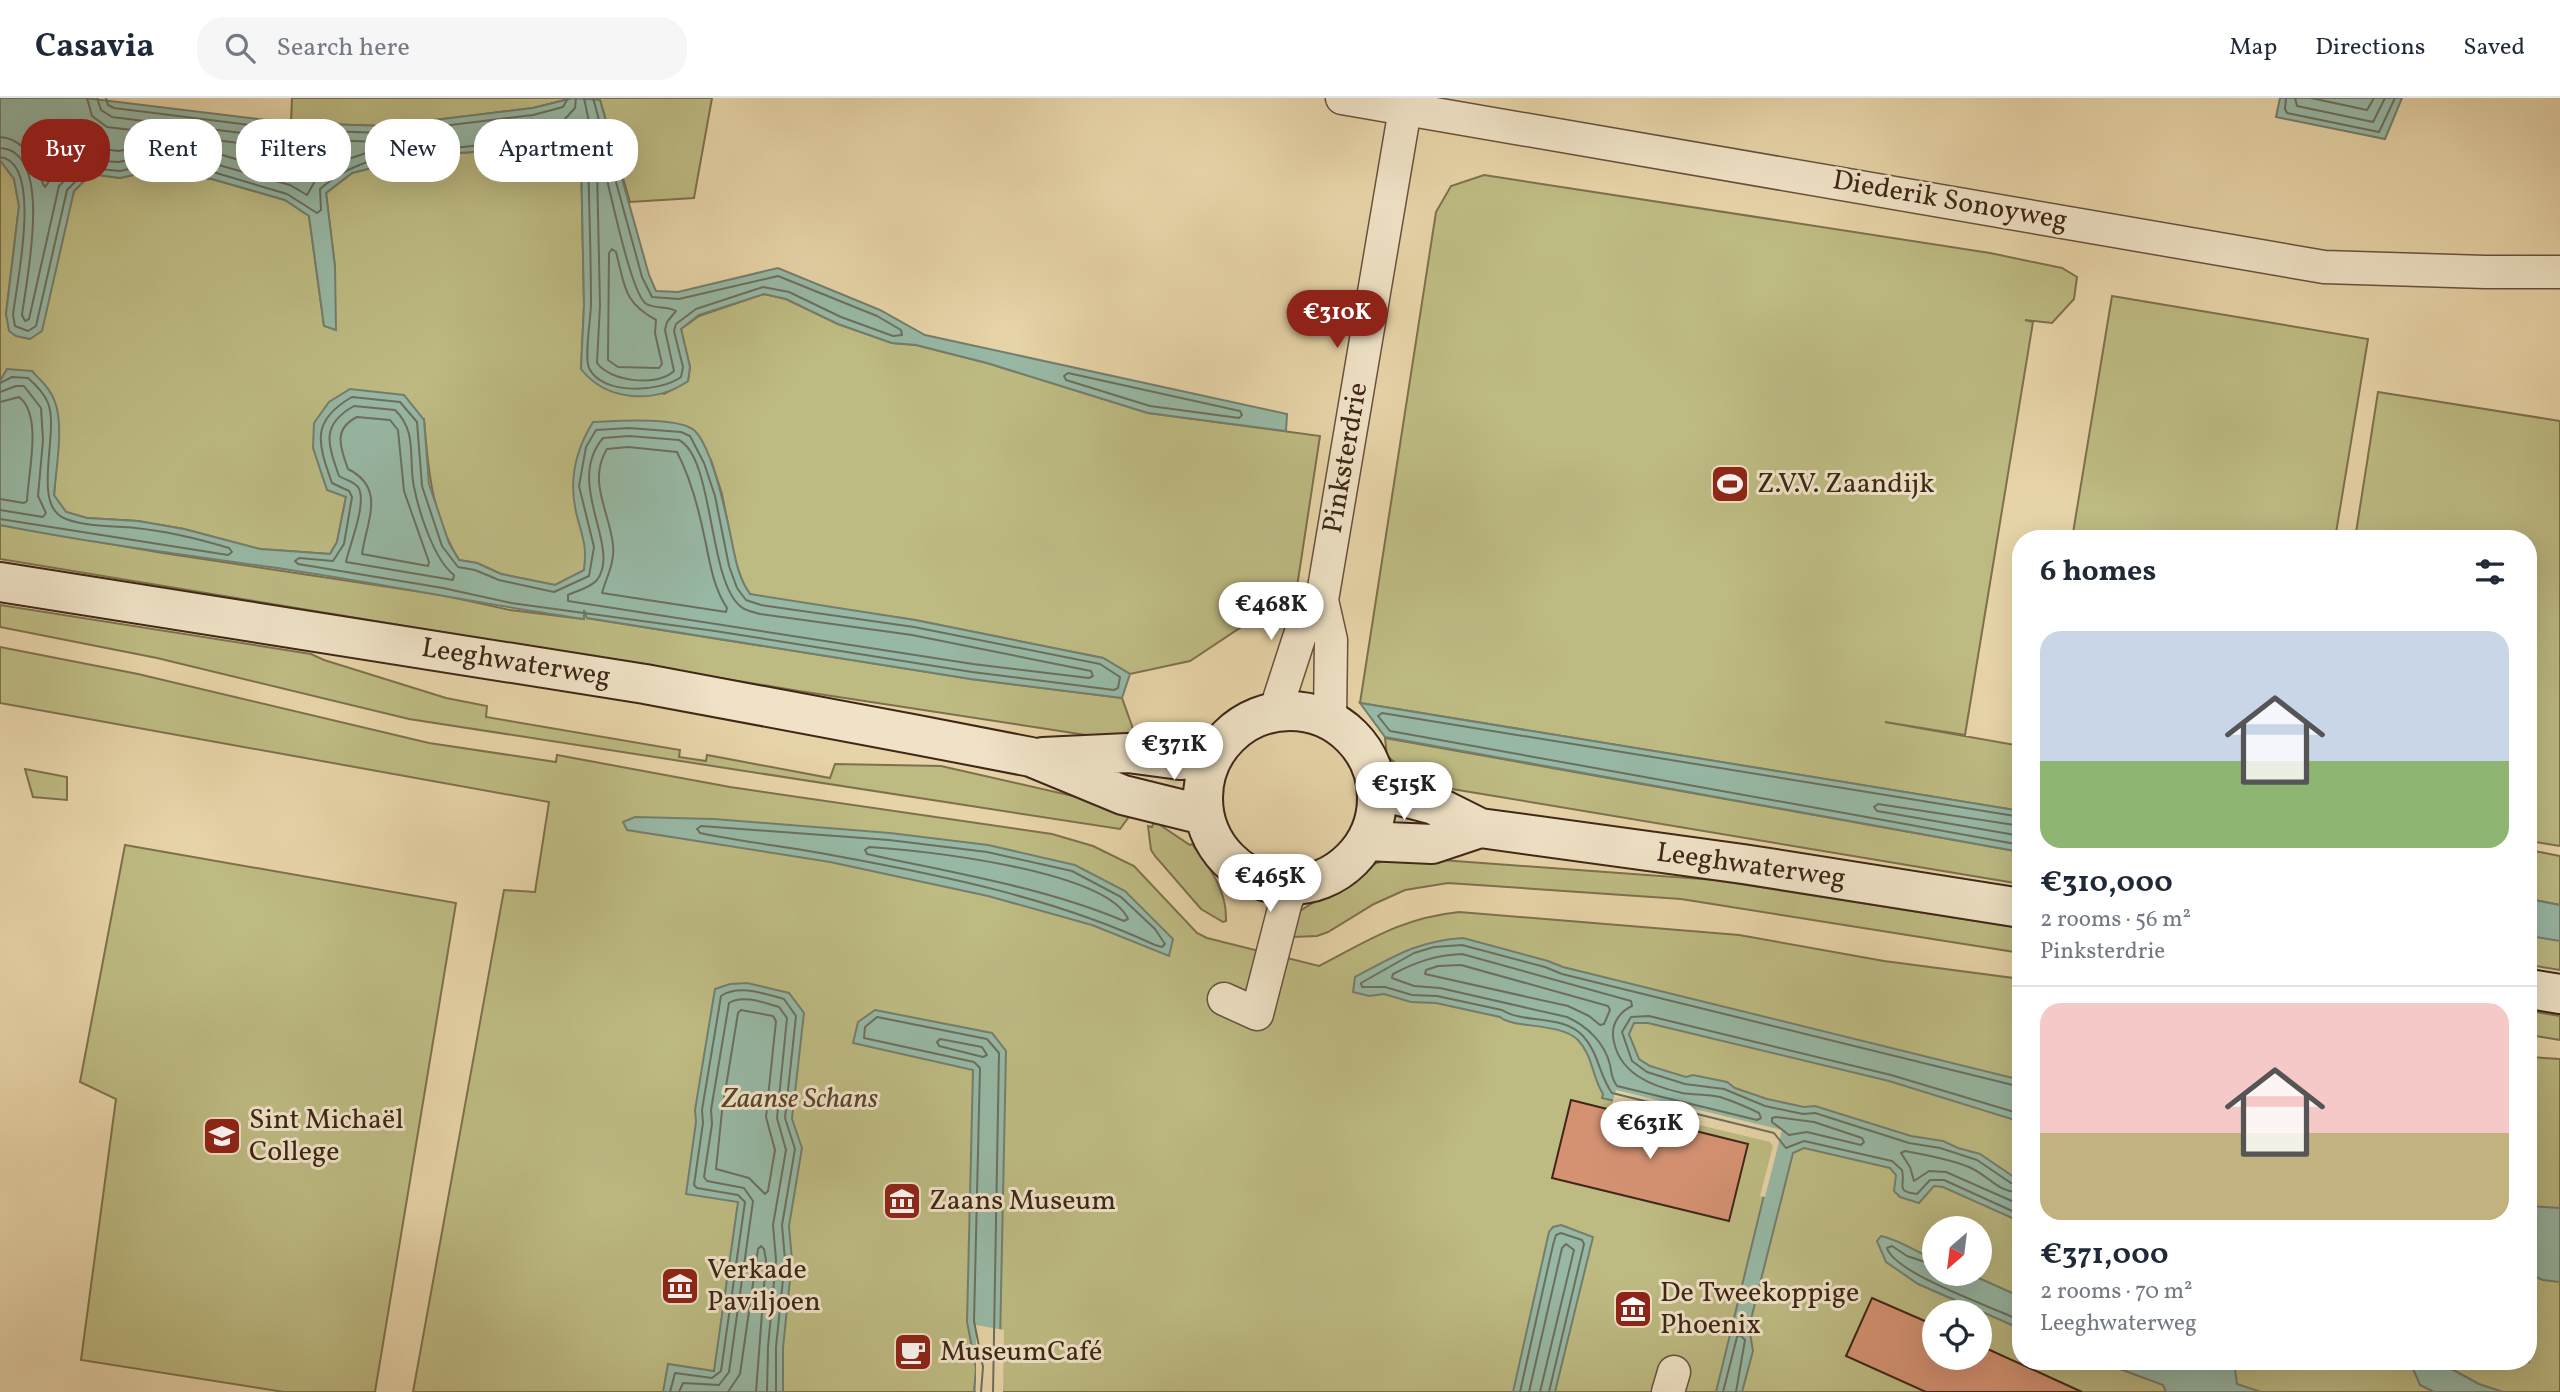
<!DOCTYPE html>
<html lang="en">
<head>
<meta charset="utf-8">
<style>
  :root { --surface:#fff; --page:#f6f6f7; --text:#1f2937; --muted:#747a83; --line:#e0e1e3; --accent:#8f2418 }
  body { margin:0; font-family:Vollkorn,serif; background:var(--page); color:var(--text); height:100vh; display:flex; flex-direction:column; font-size:26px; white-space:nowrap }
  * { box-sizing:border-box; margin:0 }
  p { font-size:23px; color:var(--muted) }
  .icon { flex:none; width:38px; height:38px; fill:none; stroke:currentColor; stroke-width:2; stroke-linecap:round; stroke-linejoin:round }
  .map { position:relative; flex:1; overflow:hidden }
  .side { position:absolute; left:2012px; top:432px; width:525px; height:840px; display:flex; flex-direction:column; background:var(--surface); border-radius:28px; box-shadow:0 7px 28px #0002 }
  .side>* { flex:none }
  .banner { position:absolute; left:21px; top:21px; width:665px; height:63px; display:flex; gap:14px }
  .needle { width:46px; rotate:208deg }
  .buttons { position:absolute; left:1922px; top:1118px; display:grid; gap:14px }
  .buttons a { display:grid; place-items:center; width:70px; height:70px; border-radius:50%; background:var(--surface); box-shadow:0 7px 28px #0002; font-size:35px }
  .price { position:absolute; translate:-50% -60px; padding:0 16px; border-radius:24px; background:#fff; color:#222; font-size:23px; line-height:46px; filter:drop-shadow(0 2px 4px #0008) }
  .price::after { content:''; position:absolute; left:50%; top:42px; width:21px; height:16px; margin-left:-10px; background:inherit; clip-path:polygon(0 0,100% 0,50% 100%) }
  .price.active { background:var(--accent); color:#fff }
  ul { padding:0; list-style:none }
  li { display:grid; align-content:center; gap:14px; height:371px; padding:0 28px }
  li+li { border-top:2px solid var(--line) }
  li span { display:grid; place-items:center; height:217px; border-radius:21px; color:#555 }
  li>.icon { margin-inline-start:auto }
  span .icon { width:126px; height:126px; fill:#fffc; stroke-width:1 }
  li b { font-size:30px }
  h2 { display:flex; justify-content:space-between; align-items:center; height:84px; padding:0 28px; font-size:30px }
  .tag { padding:0 24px; border-radius:28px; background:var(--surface); box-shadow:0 7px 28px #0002; font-size:24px; line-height:63px }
  .tag.active { background:var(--accent); color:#fff }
  header { display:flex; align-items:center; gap:42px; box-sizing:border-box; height:98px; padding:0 35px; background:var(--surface); border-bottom:2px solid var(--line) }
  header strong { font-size:33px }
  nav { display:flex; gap:38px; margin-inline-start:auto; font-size:24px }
  .search { width:490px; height:63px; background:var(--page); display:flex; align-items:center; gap:18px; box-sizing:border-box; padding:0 24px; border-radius:28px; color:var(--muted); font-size:26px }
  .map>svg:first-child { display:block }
  .green { fill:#bdba82; stroke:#7e704d; stroke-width:2; fill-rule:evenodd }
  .water { fill:#97b8a5; stroke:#747e6d; stroke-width:2 }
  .pier { fill:#e6d3a7 }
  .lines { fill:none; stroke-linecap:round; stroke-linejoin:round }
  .shore { stroke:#6b6f5e; stroke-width:2 }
  .building { fill:#d59273; stroke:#3f2618; stroke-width:2 }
  .street-casing { stroke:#69513c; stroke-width:35 }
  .secondary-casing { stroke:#3f2618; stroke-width:42 }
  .street { stroke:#efe2c6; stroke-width:32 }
  .secondary { stroke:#efe2c6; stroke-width:38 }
  .labels { text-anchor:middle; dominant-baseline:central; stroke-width:6; stroke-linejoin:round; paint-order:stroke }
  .street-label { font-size:28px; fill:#3f2618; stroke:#efe2c6 }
  .poi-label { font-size:28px; fill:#3f2618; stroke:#efe2c6; text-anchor:start }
  .park-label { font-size:28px; font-style:italic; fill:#58442d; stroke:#efe2c6 }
</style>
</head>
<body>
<header>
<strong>Casavia</strong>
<div class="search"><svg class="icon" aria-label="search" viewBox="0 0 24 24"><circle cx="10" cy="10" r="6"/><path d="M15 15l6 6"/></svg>Search here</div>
<nav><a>Map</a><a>Directions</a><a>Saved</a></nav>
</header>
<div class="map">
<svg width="2560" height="1294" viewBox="0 0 2560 1294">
  <rect width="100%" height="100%" fill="#e6d3a7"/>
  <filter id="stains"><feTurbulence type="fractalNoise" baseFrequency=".00286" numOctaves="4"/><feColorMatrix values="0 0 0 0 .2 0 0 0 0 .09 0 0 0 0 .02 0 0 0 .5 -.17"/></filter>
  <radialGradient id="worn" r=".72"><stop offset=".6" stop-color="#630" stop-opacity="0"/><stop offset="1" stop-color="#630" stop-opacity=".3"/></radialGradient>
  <path class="green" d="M292,0h281l-40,10 -148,18 -94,-3z
    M587,0h125l-18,100 -64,4 -30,-102z
    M565,40h12l4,16 3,151 -3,64 83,25 24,-13 2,-14 -9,-38 18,-13 65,-22 22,5 52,25 54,19 24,2 71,18 161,50 172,23 -25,164 -43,20 -62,41 -60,13 -27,-16 -188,-38 -153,-22 -12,-4 -6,-9 -8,-21 -14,-70 -11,-34 -134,54 10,34 -3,23 -29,14 -54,-11 -24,-11 -18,-3c-27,-43 -31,-91 -35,-140l-78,77 -9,45 -7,12 -70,-5 -76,-20 -46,-8 -51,-3 -21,-6 -12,-16 4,-57 -51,-69 -7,11v-221l14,19 5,27 -13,108 10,22 14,3 44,-148 17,-17 29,4 31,-7 61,8 73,21 24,16 15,109 11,-58 -9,-74 26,-20 27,-7 50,-11 59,-4z
    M1484,77l506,78 72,15 15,9 -3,22 -22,24 -27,-3 8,2 -68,413 -80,-13 136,24v65l-661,-108 76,-491 15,-26z
    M2112,198l256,43 -33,200h-263z
    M2378,294l182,29v425l-31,-5v-302h-174z
    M0,427l163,28 279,42 68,15 74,9 -2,-14 5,13 384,61 151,19 16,45 -339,-52 -799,-132z
    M0,507l311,49 13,6 122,38 41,8 -1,11 194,33 -1,7 27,4 1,-6 123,23 5,-14 106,2 189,43 1,5 -11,15 -711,-110 -252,-61 -157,-31z
    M0,549l138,27 291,69 127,19 1,-7 173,32 322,47 41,12 41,20 63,67 10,5 112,28c50,-26 83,-48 140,-54l280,23 145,26 137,18v383h508v-305l31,2v333h-2147l91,-502 31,2 14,-90 -549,-99zM1934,1130h45v46h-45zM1934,1214h45v46h-45z
    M1385,640l636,114v32l-575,-96 -30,-8 -29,-24z
    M25,671l42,8v23l-34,-3z
    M1154,723l36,24 2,-1c18,25 35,45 34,77l-3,1 -22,-13 -46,-53 -4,-6 -3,-24 4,1z
    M125,747l331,58 -81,489h-91l-203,-32 35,-261 -36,-17z
    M2529,752l31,6v49l-31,-6z
    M1428,761l287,21 306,48v25l-340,-54 -233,-16 -43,7 -31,14 -46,28 -11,4 -24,1 7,-26 74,-47 12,-4z
    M2529,836l31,5v31l-31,-5z
    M2529,913l31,5v24l-31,-5z"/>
  <path class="water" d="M0,0h85l206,25 94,3 148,-18 40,-10 27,2 49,175 7,16 22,1 100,-24 102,42 45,25 362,79 -1,17 -138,-18 -161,-50 -71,-18 -24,-2 -54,-19 -52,-25 -22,-5 -65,21 -18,14 9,38 -2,14c-33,23 -81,21 -107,-12l3,-64 -3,-150 -5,-17 -88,13 -59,4 -50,11 -27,7 -26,20 9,74 1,63 -12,-4 -15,-110 -24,-16 -73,-21 -61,-8 -31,7 -29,-4 -17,17 -32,140 -12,8 -14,-3 -7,-5 -3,-17 13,-108 -5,-27 -14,-19z
    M2280,0h122l-17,41 -109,-22z
    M7,271l25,2c8,9 19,18 23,31 9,24 1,67 -1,93l12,17 21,6 51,3 46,8 76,20 70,5 7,-12 9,-45 -19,-7 -14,-42 1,-25 15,-21 21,-13 54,6 20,25 5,64 20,59 10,17 18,3 24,11 54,11 29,-15c3,-24 -1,-31 -7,-54 -9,-34 -2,-65 16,-94 21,-1 87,-6 102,9 17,17 30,78 35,102 5,22 7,43 20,61l165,26 188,38 27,16 -8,24 -151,-19 -384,-61 -3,-8v9c-98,-14 -195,-34 -294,-49 -97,-14 -194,-26 -290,-45v-144z
    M1360,605l661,108v41l-636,-115z
    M635,719l79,2 176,14 98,12 87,20 50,26 48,48 -4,17 -77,-31 -104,-29 -158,-34 -203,-32 -4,-8z
    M2529,801l31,6v36l-31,-5z
    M1463,840l85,23 15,6 458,113v42l-132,-41 -241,-58h-14l-5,11 10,25 11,7 36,11 7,-2 34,7 8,6 32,11 37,8 11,-1 96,30 32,5 15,7 22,6 34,23 7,-1v46l-78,-35 -9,-1 -15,17 -19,-6 -6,-6 2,-16 -6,-7 -86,-20 -11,5 -44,174 4,24 -11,41h-26l60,-246 -4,-7 -170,-41 1,-4c-11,-17 -10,-38 -25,-54 -18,-18 -64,-11 -78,-23l-64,-14 -25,-1 -27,-8 -15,2 -16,-4 2,-15c40,-21 62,-36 108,-39z
    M747,885l42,10 15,20 -12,106 10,29 -13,78 3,34 -9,88v44h-120l5,-28 46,7 24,-169 -52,-8 10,-72 -1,-12 20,-121 15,-5z
    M875,912l117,23 14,18 -7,341h-25l2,-24 -9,-46 6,-252 -120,-27 5,-21z
    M2529,1108l31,2v74l-17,-2 -14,-6z
    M1561,1127l32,12 -38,155h-42l36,-160 4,-5z
    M1881,1138c19,4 35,16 53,23v15h36l51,23v32l-103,-45 -32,-22 -9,-21z
    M2101,1264h133l3,22 24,8h-95l-3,-7z
    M2410,1264h29l40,22 24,8h-69l-14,-7z"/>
  <path class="pier" d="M1616,992l166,40 -17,67 -5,-1 13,-50 -3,-4 -158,-38z
    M976,1227l28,5 -1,62h-27z"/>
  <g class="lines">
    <path class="shore" d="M106,0l2,7 6,3 177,22 94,3 148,-18 30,-8 5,-9
      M576,0l-1,10 -11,12 22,5 3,-3 -5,-24
      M2286,0l-1,11 2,4 92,19 16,-34
      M2295,0l2,8 76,16 12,-24
      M2311,0l56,12 7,-12
      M0,39c18,1 33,17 39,34 2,7 2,11 6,16l10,-14 26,-23 11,-2 27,3 32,-6 68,9 83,25 30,-24 -3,-5 -41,-1 -181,-22 -15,-11 -5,-18
      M0,50c55,3 26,133 22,167l3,6 4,-2 30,-133 26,-26 34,2 32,-7 64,9 75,21 17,10 8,-14 28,-20 43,-15 -3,-4 -93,-3 -178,-22 -11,-7 -4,-12
      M0,59c44,5 16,129 13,158l2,11 13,5 8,-5 31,-136 22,-22 31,3 31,-7 62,8 74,22 30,19 4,-3 -1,-21c47,-42 111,-37 170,-45 28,-4 57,-13 85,-13l8,5 5,18c1,50 3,100 3,150 0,14 -7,52 -2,64 13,28 72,24 92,9l2,-10 -9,-36 2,-7 20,-15 67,-22 26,5 52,25 52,19 9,-1 -1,-5 -24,-14 -99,-40 -99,23 -27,-2 -10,-20 -49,-179
      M600,68l4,2c7,25 26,121 41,135 9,7 22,2 31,8l-9,11 -2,8 9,41c-17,16 -63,11 -77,-8l3,-58 -3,-136z
      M612,151l4,3c9,34 7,50 40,68l-1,13 7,31 -3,4 -41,-1 -10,-7 1,-107z
      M1068,275l172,38 2,4 -3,3 -89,-12 -84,-26 -2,-4z
      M0,285l12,-6 16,1c8,7 16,15 20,25 12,30 -18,103 18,116 22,8 46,7 69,9 32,3 64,11 94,20l3,4 -4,3 -228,-36
      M0,294l16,-6h8l17,22 2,32 -5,56 8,17 -3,4 -43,-7
      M352,299l48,5 17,20 5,64 20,60 16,21 17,3 24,10 55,12 35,-16 5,-29 -15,-61 7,-39 10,-17 33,-2 52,4 9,4 14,27 11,33 14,70 8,22 9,12 15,5 153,22 186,37 20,13 -2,11 -4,2 -142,-18 -257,-41 -204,-28 -68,-15 -145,-24 -3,-3 4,-3 34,3 11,-17 8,-47 -3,-6 -17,-8c-14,-40 -22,-62 20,-86z
      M0,304l19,-5c24,18 9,76 8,104l-3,2 -24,-4
      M354,308l41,4c23,22 13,49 19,77 5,25 20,73 40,88l-1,5 -107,-18c3,-16 22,-60 12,-75 -5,-6 -13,-7 -19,-11 -11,-32 -19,-51 15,-70z
      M357,319l33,3 8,10 6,61 25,71 -1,4 -66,-12c5,-34 24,-66 -14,-85 -8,-22 -15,-40 9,-52z
      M629,338l50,4c35,18 29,139 61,166 5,5 13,6 20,8l152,21 179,36 2,5 -4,2 -116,-14 -405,-63v-6c8,-4 22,-7 29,-15 25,-33 -33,-96 6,-142z
      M628,349l49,5c14,27 21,54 27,83 6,26 8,50 23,73l-1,4 -124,-19c4,-15 13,-30 11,-48 -3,-32 -26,-64 -6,-96z
      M2021,719l-639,-104 -4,3 12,15 631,114
      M701,728l188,14 98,12 85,19 49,26 34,32 10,15 -3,3 -7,-2c-101,-47 -214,-70 -324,-90 -43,-8 -87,-13 -131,-22l-3,-4z
      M2021,728l-143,-22 -4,3 3,4 144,25
      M869,749c52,3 237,23 259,72l-4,2c-81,-34 -171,-48 -257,-67l-2,-4z
      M1462,856l169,47 1,5c-11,5 -20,16 -19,30 4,37 38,50 69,57 12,2 25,1 38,4 12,4 27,10 39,16l2,5 -4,2 -140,-34c-6,-8 -5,-12 -7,-21 -5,-22 -23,-39 -43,-48l-127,-29 -26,-2 -22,-8 1,-4c23,-12 43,-19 69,-20z
      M1461,867l147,41 2,4 -6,14 -4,1 -11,-9 -21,-10 -143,-32 1,-4 12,-4z
      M741,912l32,6 3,5 -10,96 9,33 -7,41 -3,3 -16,-16 -33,-9 6,-58 16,-98z
      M940,941l42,8 5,8 -4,2 -44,-11 -2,-4z
      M2021,989l-459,-113 -17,-7 -83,-22 -28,2 -20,6 -53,30 1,4h23l27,8 25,1 65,14c22,14 61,4 81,26 16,17 16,40 29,57l162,40 12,15 18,-7 88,20 10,9c4,16 -8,21 15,24l13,-14h14l77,35
      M2021,1016l-130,-39 -242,-59 -18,1 -9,15 10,29 15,11 38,12 39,5 41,17 38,8 12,-1 94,30 31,5 37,12 34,23h10
      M1776,1019l38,5 48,16 2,4 -3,3 -54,-13 -18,3 -17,-13v-4z
      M2021,1094c-20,2 -32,-15 -48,-23 -17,-9 -48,-14 -68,-18l-4,2 9,14 4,14 15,-10 17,1 75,33
      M1934,1167l-27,-9 -15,-10 -5,2c8,26 106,59 134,73
      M670,1294l5,-19 37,5 9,-7 24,-169 -7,-7 -41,-7 -3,-3 9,-62 -1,-13 19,-114c18,-12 44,-2 63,3l12,17 -11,102 10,31 -13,76 3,35 -9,87v45
      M679,1294l4,-9 36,2 10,-13 24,-171 -9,-13 -37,-7 -3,-4 8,-53 -1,-14 18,-107c13,-9 36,0 50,4l8,11 -10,100 9,32 -13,75 3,35 -8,87 -1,45
      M728,1294l12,-18 18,-125 3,-3 3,3 2,11 -10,132
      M981,1294l2,-25 -9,-46 6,-253 -6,-6 -110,-24 1,-11 12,-10 110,22 12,14 -6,339
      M1520,1294l33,-147 3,-10 5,-2 21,7 2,4 -35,148
      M1529,1294l33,-144 4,-4 8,6 -34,142
      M1723,1294l14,-55 3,-2 5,5 -9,52"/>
  </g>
  <path class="building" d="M1571,1002l177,44 -19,77 -177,-43z
    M1872,1200l62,27v33h45v-13l103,47h-156l-80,-36z"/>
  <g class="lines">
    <defs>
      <path id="street" d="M1342,0l982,169 161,5h75
        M1275,614l25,-77 22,-35
        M1330,623l1,-81 -9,-40 83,-491
        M1224,901l33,15 29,-113 8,-15
        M1668,1294l6,-20"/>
      <path id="secondary" d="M0,484l645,102 267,50 119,23 92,38 81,20
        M1203 700a87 87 0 1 1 174 0a87 87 0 1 1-174 0Z
        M1043,659l85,-4 52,7 32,-2
        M1377,692l57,15 46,23 263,36 278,44
        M1366,743l66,3 48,-16
        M2529,891l31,5"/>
    </defs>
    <use href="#street" class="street-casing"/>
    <use href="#secondary" class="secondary-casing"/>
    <use href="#street" class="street"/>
    <use href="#secondary" class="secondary"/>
  </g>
  <defs>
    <symbol id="stadium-square" viewBox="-11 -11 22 22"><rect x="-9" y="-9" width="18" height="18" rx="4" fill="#8f2418" stroke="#efe2c6"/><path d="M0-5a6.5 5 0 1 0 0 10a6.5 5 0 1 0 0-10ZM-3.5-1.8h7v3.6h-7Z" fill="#fff"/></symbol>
    <symbol id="school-square" viewBox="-11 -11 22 22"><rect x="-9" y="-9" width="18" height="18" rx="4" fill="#8f2418" stroke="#efe2c6"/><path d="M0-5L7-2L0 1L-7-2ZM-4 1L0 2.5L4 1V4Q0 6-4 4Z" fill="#fff"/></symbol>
    <symbol id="museum-square" viewBox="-11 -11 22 22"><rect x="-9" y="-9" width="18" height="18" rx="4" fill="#8f2418" stroke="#efe2c6"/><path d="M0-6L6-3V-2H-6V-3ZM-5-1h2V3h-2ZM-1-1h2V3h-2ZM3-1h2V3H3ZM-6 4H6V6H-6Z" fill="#fff"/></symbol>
    <symbol id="cafe-square" viewBox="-11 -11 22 22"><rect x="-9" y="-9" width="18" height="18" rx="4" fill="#8f2418" stroke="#efe2c6"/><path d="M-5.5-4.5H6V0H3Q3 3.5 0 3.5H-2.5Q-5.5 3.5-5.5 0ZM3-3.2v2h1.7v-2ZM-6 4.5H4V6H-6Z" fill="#fff"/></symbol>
  </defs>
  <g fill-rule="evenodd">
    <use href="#stadium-square" x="1708" y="364" width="44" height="44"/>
    <use href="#school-square" x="200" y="1016" width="44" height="44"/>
    <use href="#museum-square" x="880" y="1081" width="44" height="44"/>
    <use href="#museum-square" x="658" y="1166" width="44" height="44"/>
    <use href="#museum-square" x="1611" y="1189" width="44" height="44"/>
    <use href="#cafe-square" x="891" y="1232" width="44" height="44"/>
  </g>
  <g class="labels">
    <g class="street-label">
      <text transform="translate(1950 103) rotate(10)">Diederik Sonoyweg</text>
      <text transform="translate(1346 360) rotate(-80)">Pinksterdrie</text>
      <text transform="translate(516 565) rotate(9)">Leeghwaterweg</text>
      <text transform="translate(1751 768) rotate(8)">Leeghwaterweg</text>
    </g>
    <g class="poi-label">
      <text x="1757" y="386">Z.V.V. Zaandijk</text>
      <text x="249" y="1022">Sint Michaël<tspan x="249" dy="32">College</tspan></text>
      <text x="929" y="1103">Zaans Museum</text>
      <text x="707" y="1172">Verkade<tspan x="707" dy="32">Paviljoen</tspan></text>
      <text x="1660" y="1195">De Tweekoppige<tspan x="1660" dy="32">Phoenix</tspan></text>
      <text x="940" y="1254">MuseumCafé</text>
    </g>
    <g class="park-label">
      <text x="800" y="1001">Zaanse Schans</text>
    </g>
  </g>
  <rect width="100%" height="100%" filter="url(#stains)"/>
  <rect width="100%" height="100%" fill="url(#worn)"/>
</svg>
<div class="buttons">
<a><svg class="needle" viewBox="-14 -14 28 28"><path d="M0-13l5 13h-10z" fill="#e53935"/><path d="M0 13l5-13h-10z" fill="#747a83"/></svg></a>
<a><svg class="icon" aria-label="locate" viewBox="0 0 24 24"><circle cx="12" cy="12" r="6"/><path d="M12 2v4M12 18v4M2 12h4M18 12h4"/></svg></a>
</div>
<b class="price active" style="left:1337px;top:252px">€310K</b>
<b class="price" style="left:1271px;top:544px">€468K</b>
<b class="price" style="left:1174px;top:684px">€371K</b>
<b class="price" style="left:1404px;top:724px">€515K</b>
<b class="price" style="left:1270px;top:816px">€465K</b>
<b class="price" style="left:1650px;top:1063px">€631K</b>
<div class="banner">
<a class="tag active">Buy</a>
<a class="tag">Rent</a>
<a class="tag">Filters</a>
<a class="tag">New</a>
<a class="tag">Apartment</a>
</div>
<section class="side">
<h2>6 homes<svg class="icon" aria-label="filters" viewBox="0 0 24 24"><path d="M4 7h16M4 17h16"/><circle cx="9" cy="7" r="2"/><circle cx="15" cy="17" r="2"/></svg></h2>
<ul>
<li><span style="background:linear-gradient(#c9d6e8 60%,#8fb573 0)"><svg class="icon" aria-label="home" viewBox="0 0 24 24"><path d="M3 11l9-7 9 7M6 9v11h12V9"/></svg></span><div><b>€310,000</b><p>2 rooms · 56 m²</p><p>Pinksterdrie</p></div></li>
<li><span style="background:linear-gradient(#f6c9c9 60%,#c2b280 0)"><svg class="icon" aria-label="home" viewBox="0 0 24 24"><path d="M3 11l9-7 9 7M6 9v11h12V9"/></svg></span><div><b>€371,000</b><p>2 rooms · 70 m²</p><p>Leeghwaterweg</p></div></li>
</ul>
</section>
</div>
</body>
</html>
